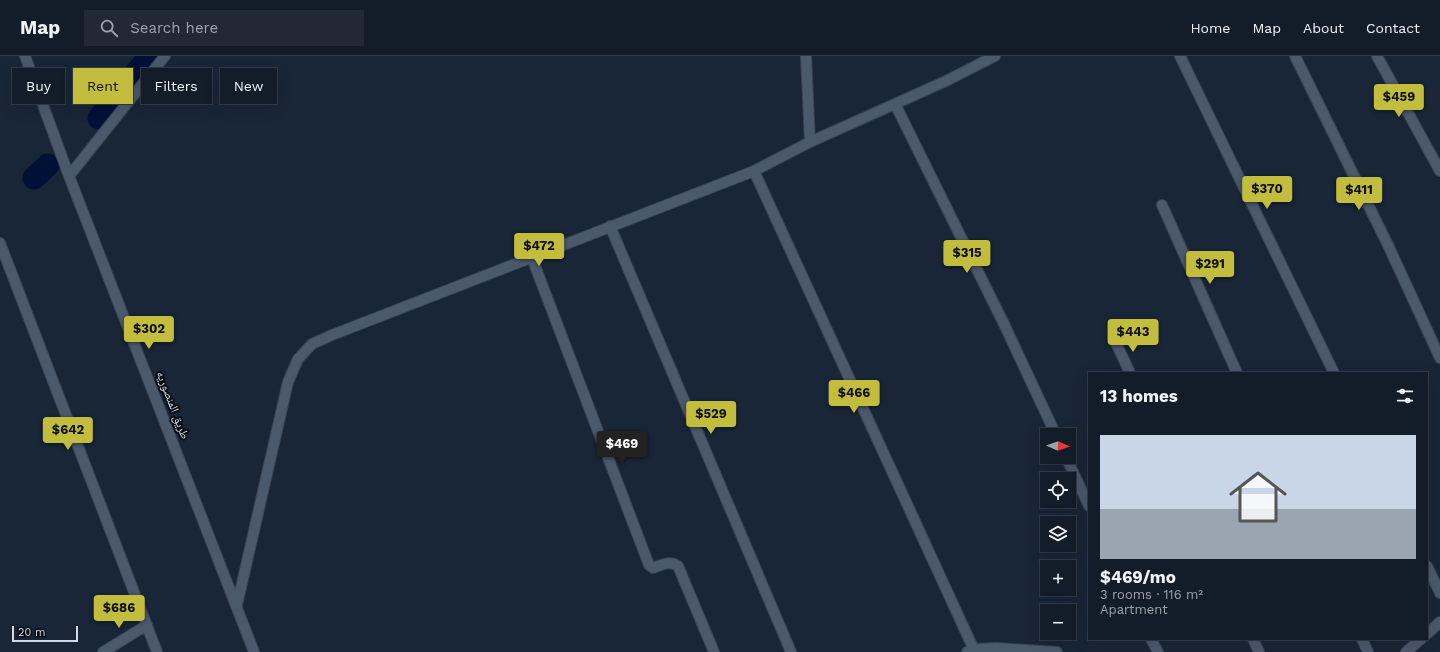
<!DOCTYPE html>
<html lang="en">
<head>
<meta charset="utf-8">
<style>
  :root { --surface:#131c29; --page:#202935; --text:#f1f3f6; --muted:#9da1a8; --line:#323a46; --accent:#c3bd3e }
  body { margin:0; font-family:"Work Sans","Noto Naskh Arabic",sans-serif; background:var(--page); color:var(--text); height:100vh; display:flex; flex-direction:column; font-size:15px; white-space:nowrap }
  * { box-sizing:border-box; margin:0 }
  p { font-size:13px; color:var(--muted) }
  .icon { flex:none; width:22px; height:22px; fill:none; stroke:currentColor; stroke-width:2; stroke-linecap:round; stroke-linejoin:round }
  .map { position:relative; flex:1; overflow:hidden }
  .sheet { position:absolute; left:1088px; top:316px; width:340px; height:268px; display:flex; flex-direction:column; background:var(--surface); border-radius:0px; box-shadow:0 4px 16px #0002,0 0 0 1px var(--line) }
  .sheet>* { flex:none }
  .top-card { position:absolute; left:12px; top:12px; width:380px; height:36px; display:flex; gap:8px }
  .needle { width:26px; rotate:92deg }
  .tools { position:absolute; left:1040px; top:372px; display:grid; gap:8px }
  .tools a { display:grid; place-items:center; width:36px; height:36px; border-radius:0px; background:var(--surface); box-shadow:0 4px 16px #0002,0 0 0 1px var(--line); font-size:20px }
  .scale { position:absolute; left:12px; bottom:10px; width:66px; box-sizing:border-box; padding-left:4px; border:2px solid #d3dbe7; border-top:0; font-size:11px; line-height:14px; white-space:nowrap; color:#d3dbe7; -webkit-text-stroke:3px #090e16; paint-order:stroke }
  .price { position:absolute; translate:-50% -34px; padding:0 9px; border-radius:4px; background:var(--accent); color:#111; font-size:13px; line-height:26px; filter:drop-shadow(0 1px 2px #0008) }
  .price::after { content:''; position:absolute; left:50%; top:24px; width:12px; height:9px; margin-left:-6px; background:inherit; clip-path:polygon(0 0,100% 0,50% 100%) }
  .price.on { background:#222; color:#fff }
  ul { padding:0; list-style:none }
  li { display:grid; align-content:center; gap:8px; height:212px; padding:0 12px }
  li+li { border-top:1px solid var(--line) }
  li span { display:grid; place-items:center; height:124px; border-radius:0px; color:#555 }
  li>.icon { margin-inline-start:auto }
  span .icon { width:72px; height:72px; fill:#fffc; stroke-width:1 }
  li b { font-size:17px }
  h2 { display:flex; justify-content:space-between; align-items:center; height:48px; padding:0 12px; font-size:17px }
  .tag { padding:0 14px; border-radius:0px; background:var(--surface); box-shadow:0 4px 16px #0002,0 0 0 1px var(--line); font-size:14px; line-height:36px }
  .tag.on { background:var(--accent); color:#111 }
  header { display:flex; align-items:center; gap:24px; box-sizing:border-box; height:56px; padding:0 20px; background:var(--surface); border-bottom:1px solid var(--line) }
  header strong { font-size:19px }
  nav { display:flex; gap:22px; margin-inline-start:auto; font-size:14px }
  .search { width:280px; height:36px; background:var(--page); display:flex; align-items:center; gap:10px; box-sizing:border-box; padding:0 14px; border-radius:0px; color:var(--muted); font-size:15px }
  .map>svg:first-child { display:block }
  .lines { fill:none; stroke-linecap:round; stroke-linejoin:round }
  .canal { stroke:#001137; stroke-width:23 }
  .street-casing { stroke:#3a4352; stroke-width:12 }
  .secondary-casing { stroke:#3a4352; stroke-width:12 }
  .street { stroke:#4b596d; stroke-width:10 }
  .secondary { stroke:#4b596d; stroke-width:10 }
  .labels { text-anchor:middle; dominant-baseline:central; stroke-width:4; stroke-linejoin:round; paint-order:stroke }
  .street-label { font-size:12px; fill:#d3dbe7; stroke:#090e16 }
</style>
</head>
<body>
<header>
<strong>Map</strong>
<div class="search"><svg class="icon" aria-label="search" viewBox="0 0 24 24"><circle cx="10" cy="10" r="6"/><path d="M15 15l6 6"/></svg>Search here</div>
<nav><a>Home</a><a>Map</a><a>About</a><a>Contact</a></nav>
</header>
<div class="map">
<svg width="1440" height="596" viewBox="0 0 1440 596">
  <rect width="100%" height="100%" fill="#192637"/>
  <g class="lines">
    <path class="canal" d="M99,62l51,-62
      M34,122l14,-13"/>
    <defs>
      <path id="street" d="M806,0l4,86
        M1180,0l154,317
        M1295,0l93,189 52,113
        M1377,0l63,115
        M895,48l109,220 52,111
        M754,115l221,481
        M69,120l96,-120
        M1162,149l75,168
        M610,170l181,426
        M0,187l157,409
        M532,202l117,307 4,3c8,-3 17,-8 25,-2l36,86
        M1116,287l14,30
        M1066,401l23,49
        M1427,510l13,27
        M237,549l51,-223 10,-23 14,-15 20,-9 422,-164 56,-29 136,-61 49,-25
        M1427,578l13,-12
        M1151,583l7,13
        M1253,583l6,13
        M1362,583l6,13
        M103,596l44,-27
        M967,596l7,-3 23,-1 60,4
        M1406,596l15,-13"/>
      <path id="secondary" d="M25,0l44,120 185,476"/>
    </defs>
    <use href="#street" class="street-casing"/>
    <use href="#secondary" class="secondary-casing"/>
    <use href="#street" class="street"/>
    <use href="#secondary" class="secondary"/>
  </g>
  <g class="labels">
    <g class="street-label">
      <text transform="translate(173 349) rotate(69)">طريق المنصوريه</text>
    </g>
  </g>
</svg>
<div class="tools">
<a><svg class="needle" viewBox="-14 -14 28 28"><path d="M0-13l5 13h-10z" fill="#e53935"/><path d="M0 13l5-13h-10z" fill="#9da1a8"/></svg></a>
<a><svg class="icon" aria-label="locate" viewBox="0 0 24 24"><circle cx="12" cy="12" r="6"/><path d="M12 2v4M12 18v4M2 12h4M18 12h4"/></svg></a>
<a><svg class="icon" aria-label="layers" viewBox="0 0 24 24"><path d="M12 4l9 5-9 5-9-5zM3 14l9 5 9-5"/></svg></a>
<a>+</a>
<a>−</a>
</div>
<div class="scale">20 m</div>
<b class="price" style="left:1399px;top:62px">$459</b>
<b class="price" style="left:1267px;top:154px">$370</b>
<b class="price" style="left:1359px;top:155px">$411</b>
<b class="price" style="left:539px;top:211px">$472</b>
<b class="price" style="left:967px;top:218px">$315</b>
<b class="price" style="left:1210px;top:229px">$291</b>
<b class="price" style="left:149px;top:294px">$302</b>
<b class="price" style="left:1133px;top:297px">$443</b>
<b class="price" style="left:854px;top:358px">$466</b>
<b class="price" style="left:711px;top:379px">$529</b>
<b class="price" style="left:68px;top:395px">$642</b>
<b class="price on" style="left:622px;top:409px">$469</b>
<b class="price" style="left:119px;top:573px">$686</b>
<div class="top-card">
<a class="tag">Buy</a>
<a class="tag on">Rent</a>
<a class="tag">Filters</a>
<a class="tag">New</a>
</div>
<section class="sheet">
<h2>13 homes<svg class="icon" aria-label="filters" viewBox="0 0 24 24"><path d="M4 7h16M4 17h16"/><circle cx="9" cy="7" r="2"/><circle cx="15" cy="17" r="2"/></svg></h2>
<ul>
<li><span style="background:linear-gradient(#c9d6e8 60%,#9aa5b1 0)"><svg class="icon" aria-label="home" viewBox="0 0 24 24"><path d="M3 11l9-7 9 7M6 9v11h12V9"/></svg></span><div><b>$469/mo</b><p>3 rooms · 116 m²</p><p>Apartment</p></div></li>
</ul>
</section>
</div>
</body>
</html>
